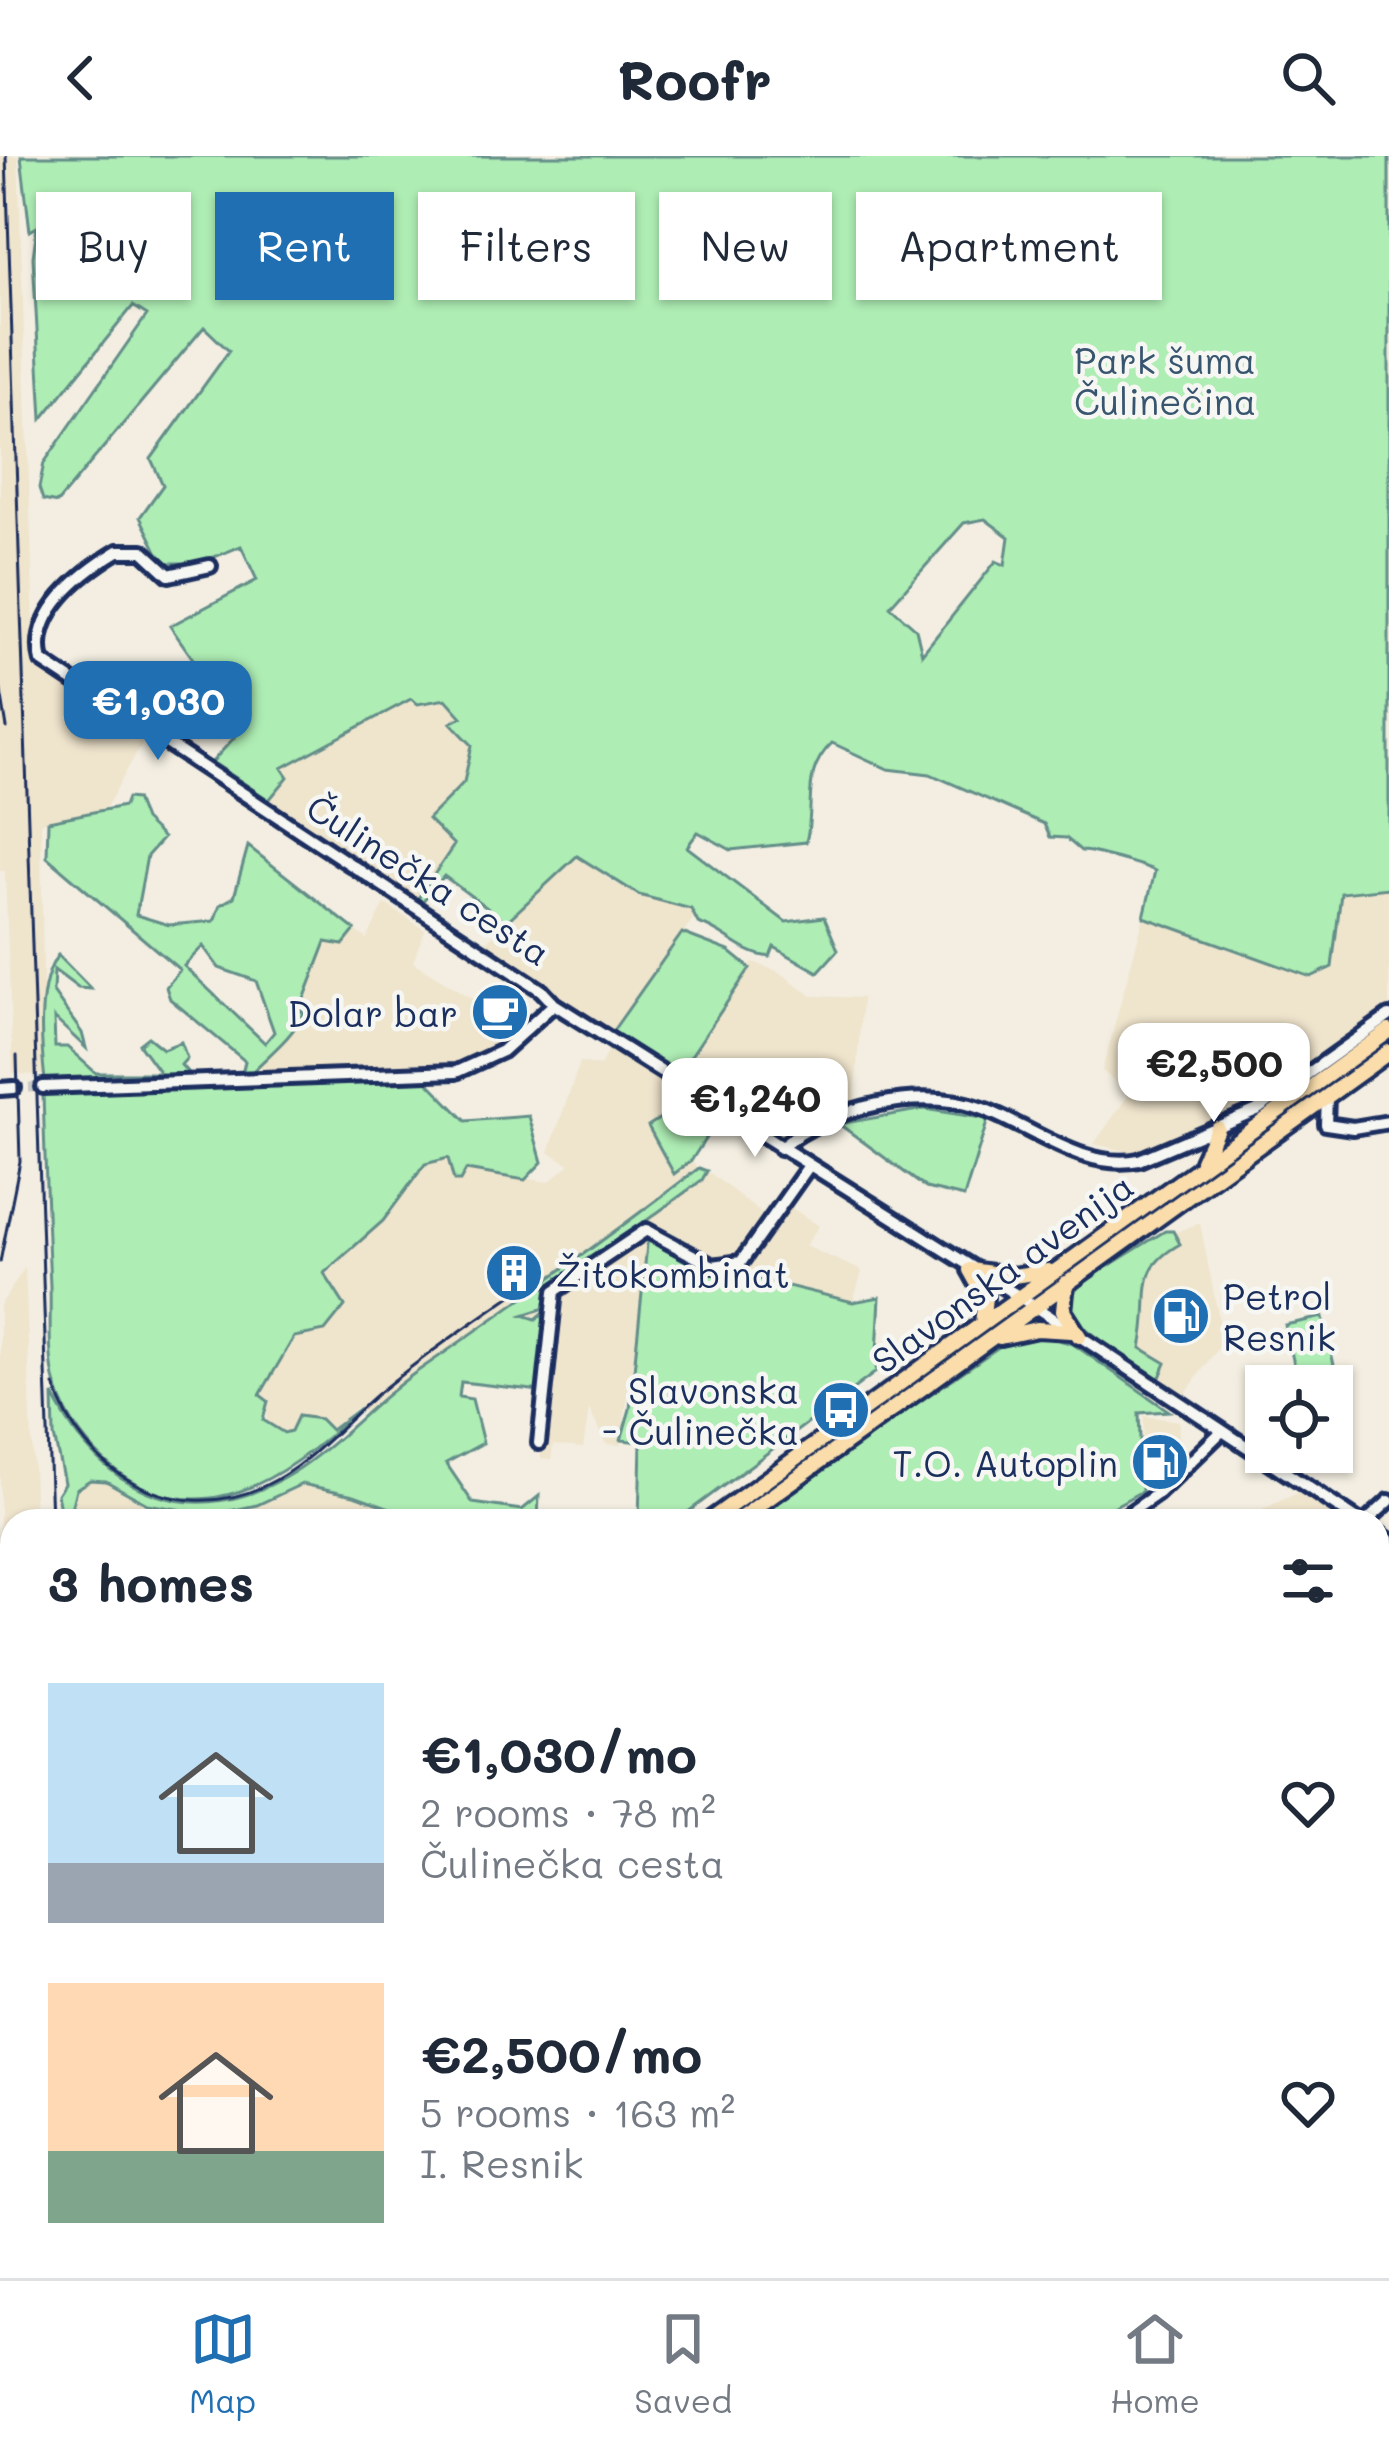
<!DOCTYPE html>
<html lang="en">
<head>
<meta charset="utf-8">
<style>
  :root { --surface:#fff; --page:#f6f6f7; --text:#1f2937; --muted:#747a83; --line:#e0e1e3; --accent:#1f6fb2 }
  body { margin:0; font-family:Mali,sans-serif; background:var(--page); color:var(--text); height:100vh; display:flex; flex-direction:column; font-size:45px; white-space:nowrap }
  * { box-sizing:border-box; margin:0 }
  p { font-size:39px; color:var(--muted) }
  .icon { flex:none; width:66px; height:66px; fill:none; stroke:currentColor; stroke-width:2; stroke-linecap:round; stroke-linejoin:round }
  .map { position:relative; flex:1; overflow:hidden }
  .sheet { position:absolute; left:0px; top:1353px; width:1389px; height:771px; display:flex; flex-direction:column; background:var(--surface); border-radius:36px 36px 0 0; box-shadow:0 3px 9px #0004 }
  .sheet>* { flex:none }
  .guide { position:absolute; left:36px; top:36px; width:1317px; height:108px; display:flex; gap:24px }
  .fabs { position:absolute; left:1245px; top:1209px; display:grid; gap:24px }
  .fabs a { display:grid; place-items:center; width:108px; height:108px; border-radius:0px; background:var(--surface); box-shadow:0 3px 9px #0004; font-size:60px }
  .price { position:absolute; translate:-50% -102px; padding:0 27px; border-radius:24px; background:#fff; color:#222; font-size:39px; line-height:78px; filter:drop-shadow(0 3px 6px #0008) }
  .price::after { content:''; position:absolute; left:50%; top:72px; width:36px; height:27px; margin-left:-18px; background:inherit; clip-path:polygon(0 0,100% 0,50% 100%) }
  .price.current { background:var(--accent); color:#fff }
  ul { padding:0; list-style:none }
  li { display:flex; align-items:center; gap:36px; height:300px; padding:0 48px }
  li span { display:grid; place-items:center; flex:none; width:336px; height:240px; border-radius:0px; color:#555 }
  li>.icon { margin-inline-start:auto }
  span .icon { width:144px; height:144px; fill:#fffc; stroke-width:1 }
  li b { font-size:51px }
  h2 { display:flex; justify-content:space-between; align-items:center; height:144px; padding:0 48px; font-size:51px }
  .chip { padding:0 42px; border-radius:0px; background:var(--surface); box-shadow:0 3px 9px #0004; font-size:42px; line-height:108px }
  .chip.current { background:var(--accent); color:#fff }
  header { display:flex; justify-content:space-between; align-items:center; height:156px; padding:0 48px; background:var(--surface); font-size:54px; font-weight:700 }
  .menu { display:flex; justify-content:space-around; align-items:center; height:168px; border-top:3px solid var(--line); background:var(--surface); font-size:33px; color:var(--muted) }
  .menu a { display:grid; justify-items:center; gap:6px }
  .menu .current { color:var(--accent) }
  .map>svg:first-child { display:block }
  .built { fill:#efe4cc }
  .green { fill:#aeedb4; stroke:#648e89; stroke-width:3; fill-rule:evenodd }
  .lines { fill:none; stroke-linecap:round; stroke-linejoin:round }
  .minor-tunnel { stroke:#c8c8c7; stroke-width:10; stroke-dasharray:10 5; stroke-linecap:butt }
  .minor-casing { stroke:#1b2f5e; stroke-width:20 }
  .major-casing { stroke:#1b2f5e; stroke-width:22 }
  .minor { stroke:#f6f6f2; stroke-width:10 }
  .major { stroke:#faddab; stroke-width:14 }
  .rail { stroke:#1b2f5e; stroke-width:3 }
  .labels { text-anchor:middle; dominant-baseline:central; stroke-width:9; stroke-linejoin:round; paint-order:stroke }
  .park-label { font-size:36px; fill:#38556f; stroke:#f6f6f2 }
  .street-label { font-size:36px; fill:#1b2f5e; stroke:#f6f6f2 }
  .poi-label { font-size:36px; fill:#1b2f5e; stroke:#f6f6f2; text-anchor:end }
</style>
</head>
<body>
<header><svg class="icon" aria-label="back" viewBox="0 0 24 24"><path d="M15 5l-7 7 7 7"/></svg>Roofr<svg class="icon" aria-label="search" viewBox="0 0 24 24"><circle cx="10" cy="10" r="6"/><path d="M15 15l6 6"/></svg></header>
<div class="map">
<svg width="1389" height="2122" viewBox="0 0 1389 2122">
  <rect width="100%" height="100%" fill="#f3eee1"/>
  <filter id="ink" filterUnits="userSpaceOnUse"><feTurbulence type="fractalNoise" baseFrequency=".00833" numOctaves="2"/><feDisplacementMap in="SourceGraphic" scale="24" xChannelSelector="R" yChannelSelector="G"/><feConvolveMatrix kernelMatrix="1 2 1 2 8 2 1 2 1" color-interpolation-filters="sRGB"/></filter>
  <g filter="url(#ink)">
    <path class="built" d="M0,0h18l17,504 110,78 -41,73 -63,11 3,253 -31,-1 -8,-203h-5z
      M411,543l7,5 28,-5 16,18 -10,7 20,21 -8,37 -35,37 26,26 -38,55 -148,-100 19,-23 -7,-8z
      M577,700l36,26 78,27 4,7 -83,116 -128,-88z
      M1389,732v133l-135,95 -48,24 -70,27 -5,-15 -37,-8 36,-51 -28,-22 42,-154 167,60 21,-11 9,-73z
      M385,748l40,26 -12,32 89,55 3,-5 18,10 -39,32 -38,12 -196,8 49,-63 27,-69 16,3 13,-15 12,9z
      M753,806l28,11 31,23 50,2 -8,108 -68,29 -12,-1 -96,-59z
      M609,892l79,52 -17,8 3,65 17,-12 8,7 -334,246 -9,-7 -25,23 -47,3 -17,-7 1,-25 -9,-6 35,-58 31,-6 -1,-57 59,-53 42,-57 23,-6 17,12 84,12 21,-18 -21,-12 31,-90 20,4z
      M707,1015l60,46 20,-12 32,21 -14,20 57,25 -9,31 -106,-26h-30l-64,-40 -33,209 -14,-1 -17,-35 -6,39 -30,-3 -2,14 -10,-1v-8l-8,-2 9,-132h-20z
      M1200,1067l23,118 -41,57 -102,-78 91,-86z
      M25,1111l10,254h-23v490l-12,9v-714z
      M1144,1260l35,5 -2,49 -29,22 -6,-14z
      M90,1324l16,1 41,23 48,10 85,-18 22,-12 52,11 72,26h-358l8,-32z
      M1300,1336l45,29h-108z
      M1377,1385l12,8v170l-12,5z
      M1377,2105l4,17h-1264l-1,-10h1261z"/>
    <path class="green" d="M21,0h1368v732l-48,5 -9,74 -21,10 -167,-60 11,-46c-9,-5 -66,-21 -74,-20l-15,-13 -16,-1 -6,-13 -114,-50 -42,-5 -56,-26c-32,31 -16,61 -26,99l-75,8 -33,-18 -11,15 99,75 38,-5 14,33 -20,22 -44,-25 -4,10c-31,-4 -45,-26 -72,-34l-7,-14 -52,-14 -62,-39 -71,66 -62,-46 -23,27 -4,-3 37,-55 -26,-26 36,-37 8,-37 -21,-22 11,-6 -16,-18 -28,5 -7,-5 -129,69 6,9 -19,23 -57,-38 30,-33 -72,-103 87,-46 -16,-34 -41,17h-37l-23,-46 23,-32 -12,-26 78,-108 -25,-24 -147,176 -14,-3 -4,-12 5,-25 103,-148 -14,-9 -91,113 -9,-162 4,-30 -7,4zM985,363l24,18 -4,28 -9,-4 -74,93 -6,-25 -26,-23 74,-83z
      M127,642l9,1 8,21 19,18 -16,18 -11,59 33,10 45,-4 6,-16 14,-8 14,-51 107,84 -12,15 -17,-3 -26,68 4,3c-15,28 -33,39 -54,61l-7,-4 2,-9 -75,-62 -4,-12 14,-17 -133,-113 1,-36 76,-15zM203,790l16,22 37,13 18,51 -9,11 -81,-77z
      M682,777l47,18 21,17 -72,107 -66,-43z
      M58,799l33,34 -13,-1 -24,-18 -1,22 29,41 4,15 -32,-30 1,29h12l29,26h64l-21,-29 9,-7 15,12 18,-7 6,16 -6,7 8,9 -144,7c-4,-36 -9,-97 13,-126z
      M427,925l39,40 63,-5 13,46 -17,18 -59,-10 -6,11h-6l-6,-23 -23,6 -42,57 -59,52 21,33 -20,25 -31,6 -34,58 8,6 -5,19 21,13 7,-2 7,-15 22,3 11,11 29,-22c-72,70 -164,134 -254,54 -25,-23 -44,-51 -52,-84 -6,-29 -3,-62 -4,-92 -3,-64 -5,-128 -7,-192z
      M688,944l30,19 -27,42 -17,13 -26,-48z
      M924,953l64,10 -24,78 -38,-9 -87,-64z
      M699,1012l8,3 -5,9 -148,108 -9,20 -22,7 13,4 6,-5 2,7 -3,70 -80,-9 -2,15 13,2 11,44 -37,20 27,40 49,7 17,-14 -1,25h-112l-72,-26 -52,-11 -45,21 -45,10 -65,-11 -41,-23 -16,-1 -14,9 -8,32h-6l-5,-27 7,-11 -10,-47 -1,-41c50,100 141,140 241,77 44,-28 78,-69 121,-99 96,-66 191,-134 284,-205z
      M1165,1075h8l7,13c-48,27 -27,49 -39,104l25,15 -6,14 -8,3 -77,-60 -6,-22 15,-17z
      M648,1079l69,41h30l106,26 27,-5 -4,75 -200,149h-37l2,-79 -20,-2 9,-31z
      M1323,1161l14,61 -38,8 -14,-61z
      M1038,1178l35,10 96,67 -30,2 3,78 -54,30h-341l256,-177z"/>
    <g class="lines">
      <path class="minor-tunnel" d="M14,932l29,-1"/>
      <defs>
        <path id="minor" d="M210,410l-41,9 -26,-24h-25c-38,23 -89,63 -76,110l499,329 13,14 480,302 325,215
          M43,931l413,-15 46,-21 52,-47
          M0,933l14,-1
          M1327,940l-1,28 27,4 36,-6
          M780,992c50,-41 140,-62 203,-39 48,18 102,62 156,51l118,-50 132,-94
          M539,1287l16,-152 91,-61 67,36 28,-4 67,-95
          M1118,1365l39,-27 63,-61
          M1367,1365l22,-20
          M1377,1376l12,8
          M1380,1500l9,-5
          M0,1917l12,-11
          M691,2112l5,10"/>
        <path id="major" d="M1202,1005l15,-33
          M970,1114l43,6 35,-5
          M970,1114l15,27 -3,27
          M1066,1127l-3,28 16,25
          M1000,1181l37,-8 34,2
          M709,1365l680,-490
          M737,1365l652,-469
          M0,1872l12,-9
          M0,1893l12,-9"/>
      </defs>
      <use href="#minor" class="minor-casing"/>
      <use href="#major" class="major-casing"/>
      <use href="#minor" class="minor"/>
      <use href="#major" class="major"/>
      <path class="rail" d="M6,0l45,1365
        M0,529l7,43
        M0,1106l20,-101 -3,-105
        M54,1229c29,88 120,143 210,101 45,-21 76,-60 113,-92 45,-37 93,-70 141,-103
        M70,2112v10"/>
    </g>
  </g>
  <defs>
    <symbol id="cafe-disc" viewBox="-11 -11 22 22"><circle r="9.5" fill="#1f6fb2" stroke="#f6f6f2"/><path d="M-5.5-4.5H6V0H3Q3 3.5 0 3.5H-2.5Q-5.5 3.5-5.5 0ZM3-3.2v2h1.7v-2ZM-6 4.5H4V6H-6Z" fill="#fff"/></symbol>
    <symbol id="building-disc" viewBox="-11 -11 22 22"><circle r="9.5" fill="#1f6fb2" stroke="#f6f6f2"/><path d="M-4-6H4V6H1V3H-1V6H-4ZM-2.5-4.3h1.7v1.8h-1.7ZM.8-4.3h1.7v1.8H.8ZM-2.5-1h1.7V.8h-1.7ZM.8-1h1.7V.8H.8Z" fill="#fff"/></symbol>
    <symbol id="fuel-disc" viewBox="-11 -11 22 22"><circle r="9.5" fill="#1f6fb2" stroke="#f6f6f2"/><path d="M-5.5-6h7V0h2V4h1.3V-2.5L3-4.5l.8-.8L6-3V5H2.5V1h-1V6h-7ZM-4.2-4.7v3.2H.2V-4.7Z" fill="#fff"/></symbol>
    <symbol id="bus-disc" viewBox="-11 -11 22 22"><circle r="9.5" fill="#1f6fb2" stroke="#f6f6f2"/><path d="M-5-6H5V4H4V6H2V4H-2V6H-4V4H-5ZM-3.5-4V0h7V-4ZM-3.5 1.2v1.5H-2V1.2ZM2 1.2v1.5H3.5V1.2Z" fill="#fff"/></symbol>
  </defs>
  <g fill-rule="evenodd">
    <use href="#cafe-disc" x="467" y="823" width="66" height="66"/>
    <use href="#building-disc" x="481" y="1084" width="66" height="66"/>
    <use href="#fuel-disc" x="1148" y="1127" width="66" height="66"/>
    <use href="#bus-disc" x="808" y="1221" width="66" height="66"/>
    <use href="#fuel-disc" x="1127" y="1273" width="66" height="66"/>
  </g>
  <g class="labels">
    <g class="park-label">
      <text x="1165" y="203">Park šuma<tspan x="1165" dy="41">Čulinečina</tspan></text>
    </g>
    <g class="street-label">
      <text transform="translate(429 723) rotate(33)">Čulinečka cesta</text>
      <text transform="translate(1002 1116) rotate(-36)">Slavonska avenija</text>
    </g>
    <g class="poi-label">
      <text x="458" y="856">Dolar bar</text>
      <text x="556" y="1117" text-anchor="start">Žitokombinat</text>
      <text x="1223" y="1139" text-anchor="start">Petrol<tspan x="1223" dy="41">Resnik</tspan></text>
      <text x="799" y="1233">Slavonska<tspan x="799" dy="41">- Čulinečka</tspan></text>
      <text x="1118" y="1306">T.O. Autoplin</text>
    </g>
  </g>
</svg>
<div class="fabs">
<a><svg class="icon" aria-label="locate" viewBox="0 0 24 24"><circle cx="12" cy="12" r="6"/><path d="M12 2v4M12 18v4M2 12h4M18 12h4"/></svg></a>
</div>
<b class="price current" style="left:158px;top:607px">€1,030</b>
<b class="price" style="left:1214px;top:969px">€2,500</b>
<b class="price" style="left:755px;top:1004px">€1,240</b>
<div class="guide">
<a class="chip">Buy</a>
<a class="chip current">Rent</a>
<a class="chip">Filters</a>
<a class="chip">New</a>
<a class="chip">Apartment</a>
</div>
<section class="sheet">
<h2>3 homes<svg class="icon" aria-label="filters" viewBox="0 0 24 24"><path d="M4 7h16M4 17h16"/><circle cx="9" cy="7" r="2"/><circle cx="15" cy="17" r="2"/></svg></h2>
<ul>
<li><span style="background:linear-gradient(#bfe0f5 75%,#9aa5b1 0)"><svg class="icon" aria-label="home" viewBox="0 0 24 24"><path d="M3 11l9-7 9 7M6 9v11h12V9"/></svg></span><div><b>€1,030/mo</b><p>2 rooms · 78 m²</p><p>Čulinečka cesta</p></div><svg class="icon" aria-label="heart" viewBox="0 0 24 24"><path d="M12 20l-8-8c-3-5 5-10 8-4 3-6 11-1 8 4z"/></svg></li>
<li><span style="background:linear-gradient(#ffd9b3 70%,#7fa58c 0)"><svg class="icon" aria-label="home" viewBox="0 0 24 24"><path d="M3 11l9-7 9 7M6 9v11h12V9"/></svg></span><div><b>€2,500/mo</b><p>5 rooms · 163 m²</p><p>I. Resnik</p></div><svg class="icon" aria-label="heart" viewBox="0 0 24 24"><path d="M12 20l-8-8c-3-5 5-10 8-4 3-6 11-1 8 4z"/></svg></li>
</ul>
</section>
</div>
<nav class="menu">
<a class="current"><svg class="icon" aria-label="map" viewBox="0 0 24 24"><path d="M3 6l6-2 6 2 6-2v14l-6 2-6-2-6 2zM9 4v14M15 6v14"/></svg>Map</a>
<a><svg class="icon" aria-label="saved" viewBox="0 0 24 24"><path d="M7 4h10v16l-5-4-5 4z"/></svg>Saved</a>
<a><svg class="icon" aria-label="home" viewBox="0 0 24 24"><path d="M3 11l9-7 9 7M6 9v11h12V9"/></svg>Home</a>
</nav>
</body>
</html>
